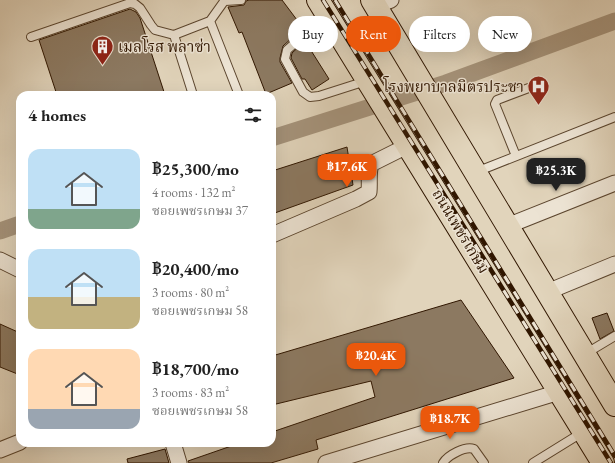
<!DOCTYPE html>
<html lang="en">
<head>
<meta charset="utf-8">
<style>
  :root { --surface:#fff; --page:#f6f6f6; --text:#222; --muted:#767676; --accent:#ea580c }
  body { margin:0; font-family:"EB Garamond","Noto Serif Thai",serif; background:var(--page); color:var(--text); height:100vh; display:flex; flex-direction:column; font-size:15px; white-space:nowrap }
  * { box-sizing:border-box; margin:0 }
  p { font-size:13px; color:var(--muted) }
  .icon { flex:none; width:22px; height:22px; fill:none; stroke:currentColor; stroke-width:2; stroke-linecap:round; stroke-linejoin:round }
  .map { position:relative; flex:1; overflow:hidden }
  .sheet { position:absolute; left:16px; top:91px; width:260px; height:356px; display:flex; flex-direction:column; background:var(--surface); border-radius:12px; box-shadow:0 4px 16px #0002 }
  .sheet>* { flex:none }
  .guide { position:absolute; left:288px; top:16px; width:267px; height:36px; display:flex; gap:8px }
  .price { position:absolute; translate:-50% -34px; padding:0 9px; border-radius:8px; background:var(--accent); color:#fff; font-size:13px; line-height:26px; filter:drop-shadow(0 1px 2px #0008) }
  .price::after { content:''; position:absolute; left:50%; top:24px; width:12px; height:9px; margin-left:-6px; background:inherit; clip-path:polygon(0 0,100% 0,50% 100%) }
  .price.selected { background:#222; color:#fff }
  ul { padding:0; list-style:none }
  li { display:flex; align-items:center; gap:12px; height:100px; padding:0 12px }
  li span { display:grid; place-items:center; flex:none; width:112px; height:80px; border-radius:12px; color:#555 }
  li>.icon { margin-inline-start:auto }
  span .icon { width:48px; height:48px; fill:#fffc; stroke-width:1 }
  li b { font-size:17px }
  h2 { display:flex; justify-content:space-between; align-items:center; height:48px; padding:0 12px; font-size:17px }
  .pill { padding:0 14px; border-radius:18px; background:var(--surface); box-shadow:0 4px 16px #0002; font-size:14px; line-height:36px }
  .pill.selected { background:var(--accent); color:#fff }
  .map>svg:first-child { display:block }
  .lines { fill:none; stroke-linecap:round; stroke-linejoin:round }
  .canal { stroke:#a5937b; stroke-width:17 }
  .building { fill:#8c7961; stroke:#301600 }
  .lane-casing { stroke:#5c462f; stroke-width:10 }
  .street-casing { stroke:#5c462f; stroke-width:17 }
  .primary-casing { stroke:#301600; stroke-width:24 }
  .lane { stroke:#ece3d3; stroke-width:8 }
  .street { stroke:#ece3d3; stroke-width:15 }
  .primary { stroke:#e1d4bb; stroke-width:22 }
  .rail-casing { stroke:#301600; stroke-width:4.5 }
  .rail { stroke:#ece3d3; stroke-width:3; stroke-dasharray:9; stroke-linecap:butt }
  .labels { text-anchor:middle; dominant-baseline:central; stroke-width:3; stroke-linejoin:round; paint-order:stroke }
  .poi-label { font-size:15px; fill:#301600; stroke:#ece3d3; text-anchor:start }
  .street-label { font-size:15px; fill:#301600; stroke:#ece3d3 }
</style>
</head>
<body>
<div class="map">
<svg width="615" height="463" viewBox="0 0 615 463">
  <rect width="100%" height="100%" fill="#e1d4bb"/>
  <filter id="stains"><feTurbulence type="fractalNoise" baseFrequency=".005" numOctaves="4"/><feColorMatrix values="0 0 0 0 .2 0 0 0 0 .09 0 0 0 0 .02 0 0 0 .5 -.17"/></filter>
  <radialGradient id="worn" r=".72"><stop offset=".6" stop-color="#630" stop-opacity="0"/><stop offset="1" stop-color="#630" stop-opacity=".3"/></radialGradient>
  <g class="lines">
    <path class="canal" d="M272,138l174,-55 169,-62
      M0,231l20,-7"/>
  </g>
  <path class="building" d="M249,0h33l21,28 -20,18 -3,12v4l12,21 -26,11 -24,-62 -3,1 -11,-26 16,-2 2,-4z
    M130,9l6,3 4,6 25,77h-108l-18,-55z
    M305,41l24,38 -17,11 -7,-11h-3l-11,-21 1,-5z
    M347,147l6,38 -81,29v-43z
    M461,300l53,78 -198,62 2,9 -47,14h-82l-1,-2 52,-18h32v-11l103,-35 -4,-16 -99,24v-49z
    M607,313l7,18 -14,8 -8,-21z
    M0,324l20,9v42l-20,-8z
    M165,449l4,14h-41l-1,-4z"/>
  <g class="lines">
    <defs>
      <path id="lane" d="M225,1l16,-1
        M327,15l-40,35 -2,9 18,33 7,5 9,-1 47,-15
        M210,21l29,74
        M174,35l19,60
        M31,37l99,-34 5,1 5,4 11,17 4,5 19,5 36,-14 15,-21
        M516,156l-21,-52 2,-4 37,-14
        M476,172l139,-55
        M585,354l30,-18
        M443,463c5,-8 22,-17 31,-14l10,14
        M533,463l50,-31"/>
      <path id="street" d="M376,6l15,-6
        M507,226l108,-43
        M272,235l84,-36 13,-7c1,-10 -1,-19 2,-28l38,-19
        M0,260l20,10
        M547,292l68,-28
        M173,443l6,20
        M0,450l20,-8
        M326,463l233,-71"/>
      <path id="primary" d="M318,0l285,463
        M372,0l243,405"/>
    </defs>
    <use href="#lane" class="lane-casing"/>
    <use href="#street" class="street-casing"/>
    <use href="#primary" class="primary-casing"/>
    <use href="#lane" class="lane"/>
    <use href="#street" class="street"/>
    <use href="#primary" class="primary"/>
    <defs>
      <path id="rail" d="M323,0l288,463
        M335,0l280,456"/>
    </defs>
    <use href="#rail" class="rail-casing"/>
    <use href="#rail" class="rail"/>
  </g>
  <defs>
    <symbol id="building-pin" viewBox="-11 -11 22 30"><path d="M0 17L-7.5 6A9.5 9.5 0 1 1 7.5 6Z" fill="#8f2418" stroke="#ece3d3"/><path d="M-4-6H4V6H1V3H-1V6H-4ZM-2.5-4.3h1.7v1.8h-1.7ZM.8-4.3h1.7v1.8H.8ZM-2.5-1h1.7V.8h-1.7ZM.8-1h1.7V.8H.8Z" fill="#fff"/></symbol>
    <symbol id="hospital-pin" viewBox="-11 -11 22 30"><path d="M0 17L-7.5 6A9.5 9.5 0 1 1 7.5 6Z" fill="#8f2418" stroke="#ece3d3"/><path d="M-5-5h3v3.5h4V-5h3V5h-3V1.5h-4V5h-3Z" fill="#fff"/></symbol>
  </defs>
  <g fill-rule="evenodd">
    <use href="#building-pin" x="90" y="34" width="25" height="34"/>
    <use href="#hospital-pin" x="526" y="74" width="25" height="34"/>
  </g>
  <g class="labels">
    <g class="poi-label">
      <text x="118" y="46">เมลโรส พลาซ่า</text>
      <text x="524" y="86" text-anchor="end">โรงพยาบาลมิตรประชา</text>
    </g>
    <g class="street-label">
      <text transform="translate(461 231) rotate(59)">ถนนเพชรเกษม</text>
    </g>
  </g>
  <rect width="100%" height="100%" filter="url(#stains)"/>
  <rect width="100%" height="100%" fill="url(#worn)"/>
</svg>
<b class="price" style="left:347px;top:188px">฿17.6K</b>
<b class="price selected" style="left:556px;top:192px">฿25.3K</b>
<b class="price" style="left:376px;top:377px">฿20.4K</b>
<b class="price" style="left:450px;top:440px">฿18.7K</b>
<div class="guide">
<a class="pill">Buy</a>
<a class="pill selected">Rent</a>
<a class="pill">Filters</a>
<a class="pill">New</a>
</div>
<section class="sheet">
<h2>4 homes<svg class="icon" aria-label="filters" viewBox="0 0 24 24"><path d="M4 7h16M4 17h16"/><circle cx="9" cy="7" r="2"/><circle cx="15" cy="17" r="2"/></svg></h2>
<ul>
<li><span style="background:linear-gradient(#bfe0f5 75%,#7fa58c 0)"><svg class="icon" aria-label="home" viewBox="0 0 24 24"><path d="M3 11l9-7 9 7M6 9v11h12V9"/></svg></span><div><b>฿25,300/mo</b><p>4 rooms · 132 m²</p><p>ซอยเพชรเกษม 37</p></div></li>
<li><span style="background:linear-gradient(#bfe0f5 60%,#c2b280 0)"><svg class="icon" aria-label="home" viewBox="0 0 24 24"><path d="M3 11l9-7 9 7M6 9v11h12V9"/></svg></span><div><b>฿20,400/mo</b><p>3 rooms · 80 m²</p><p>ซอยเพชรเกษม 58</p></div></li>
<li><span style="background:linear-gradient(#ffd9b3 75%,#9aa5b1 0)"><svg class="icon" aria-label="home" viewBox="0 0 24 24"><path d="M3 11l9-7 9 7M6 9v11h12V9"/></svg></span><div><b>฿18,700/mo</b><p>3 rooms · 83 m²</p><p>ซอยเพชรเกษม 58</p></div></li>
</ul>
</section>
</div>
</body>
</html>
